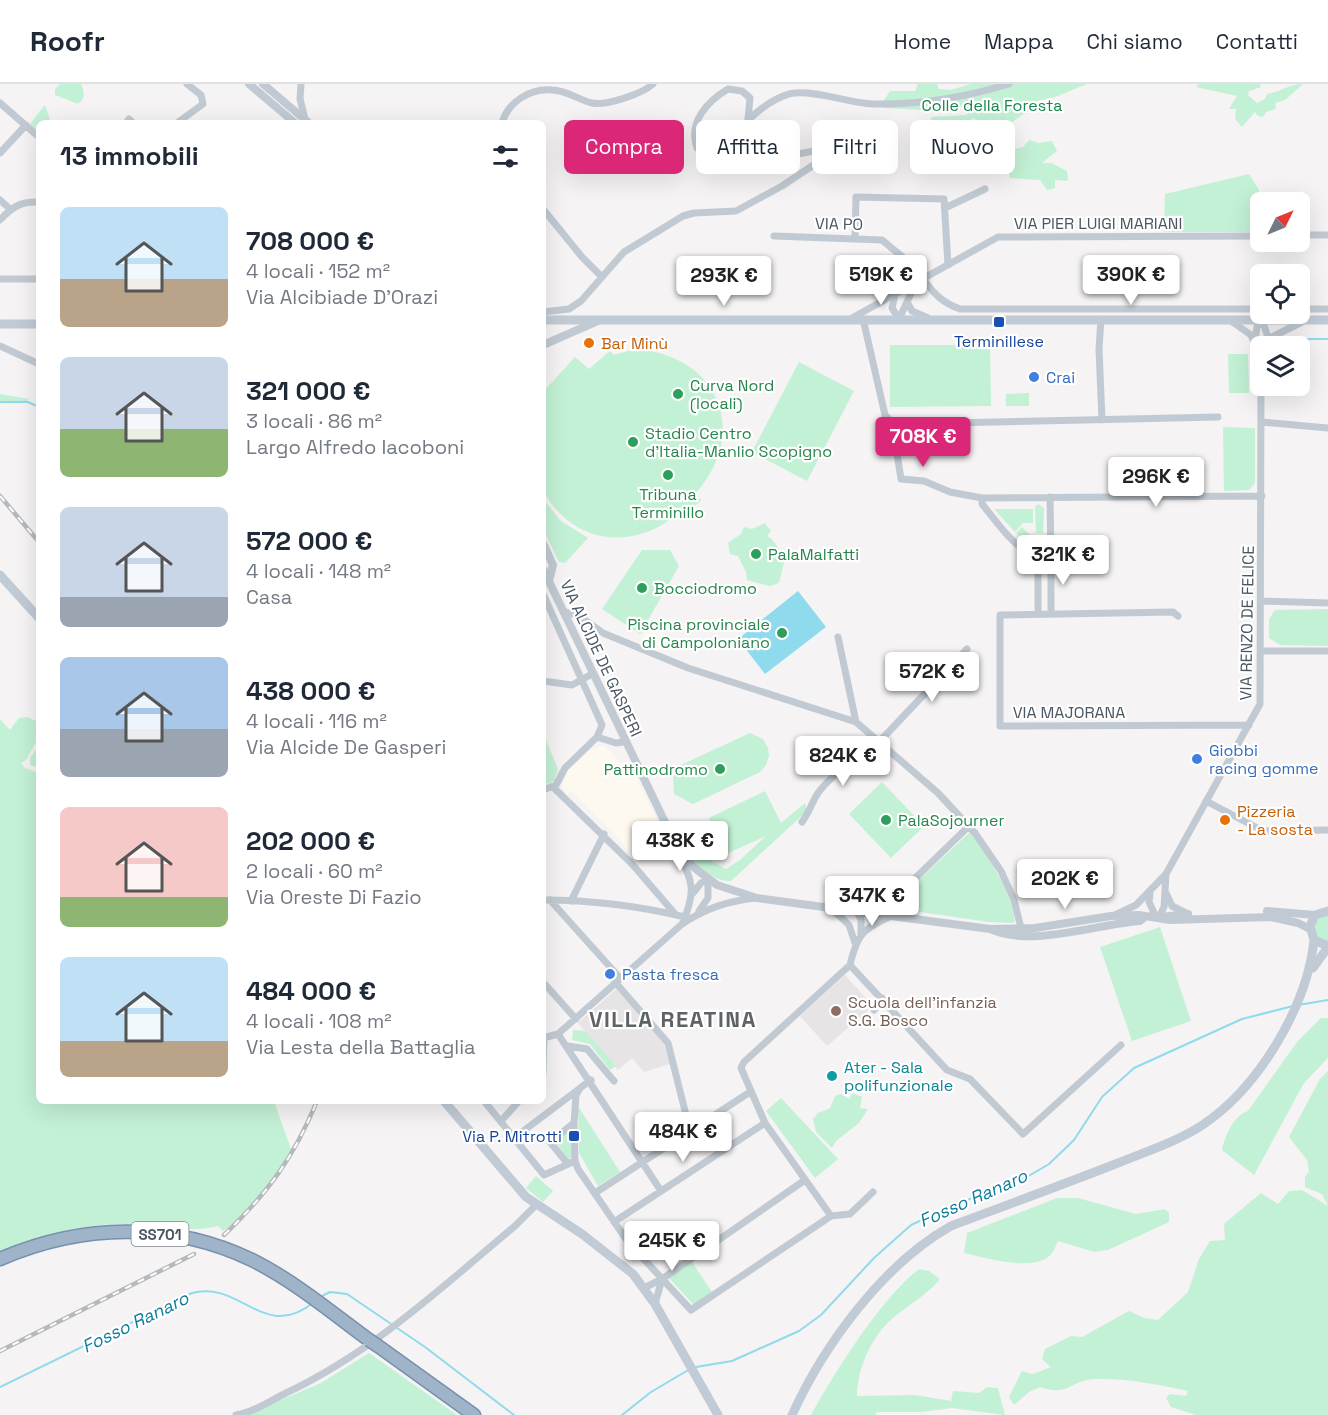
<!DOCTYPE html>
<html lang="it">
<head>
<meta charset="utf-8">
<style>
  :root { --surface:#fff; --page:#f2f2f3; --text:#1f2937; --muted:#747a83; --line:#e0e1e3; --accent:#db2777 }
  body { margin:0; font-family:"Space Grotesk",sans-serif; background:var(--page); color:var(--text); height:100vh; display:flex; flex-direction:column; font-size:22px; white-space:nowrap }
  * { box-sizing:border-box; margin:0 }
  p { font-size:20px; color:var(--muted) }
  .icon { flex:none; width:33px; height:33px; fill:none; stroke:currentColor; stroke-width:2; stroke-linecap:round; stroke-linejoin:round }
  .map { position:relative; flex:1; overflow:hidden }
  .drawer { position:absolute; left:36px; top:36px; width:510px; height:984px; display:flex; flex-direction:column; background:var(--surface); border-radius:9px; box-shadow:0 6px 24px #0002 }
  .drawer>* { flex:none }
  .guide { position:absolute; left:564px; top:36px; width:570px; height:54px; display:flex; gap:12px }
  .needle { width:39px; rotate:47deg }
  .buttons { position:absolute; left:1250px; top:108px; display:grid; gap:12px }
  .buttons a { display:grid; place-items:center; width:60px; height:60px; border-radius:9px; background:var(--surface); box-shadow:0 6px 24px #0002; font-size:30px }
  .price { position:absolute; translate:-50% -51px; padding:0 14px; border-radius:6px; background:#fff; color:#222; font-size:20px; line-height:39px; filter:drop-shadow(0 2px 3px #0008) }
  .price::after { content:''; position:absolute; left:50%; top:36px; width:18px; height:14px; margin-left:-9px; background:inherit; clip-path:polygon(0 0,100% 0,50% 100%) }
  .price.current { background:var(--accent); color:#fff }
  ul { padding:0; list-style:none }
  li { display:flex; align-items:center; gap:18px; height:150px; padding:0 24px }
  li span { display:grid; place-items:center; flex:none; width:168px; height:120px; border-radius:9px; color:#555 }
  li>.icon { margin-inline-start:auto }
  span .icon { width:72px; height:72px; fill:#fffc; stroke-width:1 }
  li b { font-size:26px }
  h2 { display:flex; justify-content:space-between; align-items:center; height:72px; padding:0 24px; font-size:26px }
  .chip { padding:0 21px; border-radius:9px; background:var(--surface); box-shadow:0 6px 24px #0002; font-size:21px; line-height:54px }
  .chip.current { background:var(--accent); color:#fff }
  header { display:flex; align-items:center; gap:36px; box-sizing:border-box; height:84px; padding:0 30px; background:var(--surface); border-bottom:2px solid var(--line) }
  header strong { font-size:28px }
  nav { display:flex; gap:33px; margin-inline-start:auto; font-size:21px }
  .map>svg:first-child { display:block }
  .commercial { fill:#fdf9ef }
  .education { fill:#e6e4e5 }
  .green { fill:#c3f1d5 }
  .water { fill:#90daee }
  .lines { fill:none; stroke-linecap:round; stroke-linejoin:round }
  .stream { stroke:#90daee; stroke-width:2 }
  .trunk-casing { stroke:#7690ad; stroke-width:15 }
  .minor { stroke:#c1cad2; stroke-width:7 }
  .tertiary { stroke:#c1cad2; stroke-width:8 }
  .secondary { stroke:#c1cbd6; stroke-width:9 }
  .trunk { stroke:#9fb4c9; stroke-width:12 }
  .rail-casing { stroke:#b5b8bd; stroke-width:4.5 }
  .rail { stroke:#fff; stroke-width:2; stroke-dasharray:7; stroke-linecap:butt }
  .trunk-bridge-casing { stroke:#7690ad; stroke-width:15; stroke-linecap:butt }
  .trunk-bridge { stroke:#9fb4c9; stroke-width:12 }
  .transit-dot { fill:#1a4fb4; stroke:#fff; stroke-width:2 }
  .food-dot { fill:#e8710a; stroke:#fff; stroke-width:2 }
  .shop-dot { fill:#3f7fe0; stroke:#fff; stroke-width:2 }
  .leisure-dot { fill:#2e9e5b; stroke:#fff; stroke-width:2 }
  .education-dot { fill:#8d6e63; stroke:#fff; stroke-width:2 }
  .culture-dot { fill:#0f9aa8; stroke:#fff; stroke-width:2 }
  .labels { text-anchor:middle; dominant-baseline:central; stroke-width:4.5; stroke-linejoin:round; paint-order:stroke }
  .shield { fill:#fff; stroke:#808990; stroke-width:1.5 }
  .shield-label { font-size:15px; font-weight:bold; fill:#4a5661 }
  .park-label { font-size:16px; fill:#17864f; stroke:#fff }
  .street-label { font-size:16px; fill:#4a5661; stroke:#fff }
  .transit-label { font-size:16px; fill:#164399; stroke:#fff }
  .food-label { font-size:16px; fill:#c56008; stroke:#fff; text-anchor:start }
  .shop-label { font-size:16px; fill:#366cbe; stroke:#fff; text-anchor:start }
  .leisure-label { font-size:16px; fill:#27864d; stroke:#fff; text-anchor:start }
  .education-label { font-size:16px; fill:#785e54; stroke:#fff; text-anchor:start }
  .culture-label { font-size:16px; fill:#0d838f; stroke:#fff; text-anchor:start }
  .water-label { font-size:18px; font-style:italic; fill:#0c7c9b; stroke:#fff }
  .district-label { font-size:22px; font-weight:bold; letter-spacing:1.5px; fill:#5f6368; stroke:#fff }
</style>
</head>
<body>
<header>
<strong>Roofr</strong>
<nav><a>Home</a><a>Mappa</a><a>Chi siamo</a><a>Contatti</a></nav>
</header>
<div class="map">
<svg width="1328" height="1331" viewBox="0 0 1328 1331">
  <rect width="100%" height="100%" fill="#f5f3f3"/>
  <path class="commercial" d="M648,543l21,10 -10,16 -21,-8z
    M604,661l25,28h5l33,68 -32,20 -12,-17 -52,-53 -4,4 -5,-9 5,-15 21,-19z"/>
  <path class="education" d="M845,891l28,31 -46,40 -27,-30z
    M616,905l47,51 7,24 -26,8 -12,-14 -14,12 -40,-47z"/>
  <path class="green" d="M60,0h21c4,8 4,15 -3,20l-23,-9v-6z
    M918,0h19l2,5 11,1 21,-6h116l-32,13 -23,5 -5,11c-7,2 -11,7 -16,10 -14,5 -27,2 -38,-5l-4,3 9,14c-18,5 -31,2 -47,-8v-10l35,-2 6,-6 -5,-3 -25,5 -58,-3 -1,-6 7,-11h25z
    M1199,0h61l1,3 -12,4 -1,4 9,8 8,-4 2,-5c14,-2 22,-10 36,-10l-18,16 -10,3 1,6 -10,3 -3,5 -5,-1 -3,-4 -13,15 -7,-8 1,-10h-7l8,-13 -41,-9z
    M45,21l6,18h-12v9l-9,-8z
    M1029,56l10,3 13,-2 5,10 -15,12h9l16,8 1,10 -13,-1v8l-8,2 -7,-10 -30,-2 -4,-15 -10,-1 -4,-8 31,-7z
    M1249,90l10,16 -1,42h-94l1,-38z
    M890,261h100l1,61 -101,1z
    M635,265c83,6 116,82 60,145l6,6 -11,11 -6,-4c-30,33 -83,43 -119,11 -8,-7 -19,-19 -22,-30 -2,-8 0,-19 0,-27 0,-23 0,-46 0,-69l32,-35 14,12 21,-18 4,4z
    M1228,270h20l1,39h-20z
    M799,278l55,29 -47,90 -55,-29z
    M1029,309v13h-23v-12z
    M0,310l29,5 -4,4h-25z
    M1223,343l32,1v55l-6,7 -25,1z
    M543,415l18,22 27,17 -23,25 -6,-1 -16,-33z
    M1038,420l6,4 -1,25h-7l-1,-26z
    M994,425h39v14h-10l-8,9z
    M765,439l6,8 -4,5c8,3 13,17 18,22l-6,25 -9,3 -23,-6 -1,-8 -8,-16 -8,-2 -2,-11 13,-9 3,-7 8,2z
    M1022,443l9,9 13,-1 -3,13 -9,1 -16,-16z
    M642,466h28l9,16 -39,68 -38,-25z
    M1328,525v37l-48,-1 -11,-7v-19l6,-9z
    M39,627v26l-13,23 -5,3 4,5 14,5v328h235l17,48c-15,30 -40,63 -68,82l-5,-5c-29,8 -62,-1 -92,-2 -37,-1 -92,13 -126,27v-532l10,11 9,-12 9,-1 7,4z
    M543,649l15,36 -4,12 -11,5z
    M750,649l13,6 5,9 1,8 -3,9 -6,7 -67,32 -19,-10 -1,-21 8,-8z
    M39,661v23l-9,-3v-7z
    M882,698l42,44 -33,32 -42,-44z
    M765,707l16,32 24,-20 2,8 -76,70c-22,1 -54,-29 -57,-51l5,-3 26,30 21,12 14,-9 26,-24 -40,18 -17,-36z
    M970,748c13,12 49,74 44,91l-25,-1 -83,-12 3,-21z
    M1328,831v27l-11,-5 -3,-12 5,-8z
    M1160,843l31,94 -59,20 -32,-94z
    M1321,934h7v40l-24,25 -50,92 -32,-25c3,-14 11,-34 26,-39l49,-69z
    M573,946l12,1 31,35 -6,4 -20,-26 -18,-4z
    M1328,987v344h-132l-25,-8 -5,-9 4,-4 16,2 2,-5c-31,-7 -62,-13 -94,-12 -23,1 -25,18 -54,8l-11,5 -15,13 -5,-8 13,-26 11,3 18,-7 -9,-8 3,-10 26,-13 11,1 47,-26 15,7 14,2 30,-28 11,-33 11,-18 15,-1 -1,-16 37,-31 17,11 11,-13 13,-1 26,16 -6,-12 -17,-7v-10l4,-6 -2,-11 -18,-23 31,-58z
    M853,1009l9,4 -2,11 8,1 -9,14 -23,18 -4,7 -16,-16 -3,-13 5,-6 12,-5 5,-12 6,-2 8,5z
    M781,1014l57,61 -23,19 -49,-67z
    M578,1022l42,66 -22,14 -19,-33z
    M571,1045l1,28 -3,3 -14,-19z
    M536,1092l17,15 -10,11 -17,-14z
    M1057,1114h21l58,16 29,-5 4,4v9l-61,28 -14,2 -36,-11c-3,6 -5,13 -10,16 -19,14 -62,1 -84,-4l3,-20z
    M692,1178l20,30 -18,13 -25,-27z
    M919,1185l10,2 11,8c-13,16 -32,26 -47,39 -21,17 -36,51 -36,78l58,-1 36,6 2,-10 26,2 8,-6 11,1 7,27 -53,-7 -31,4h-44l-2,3h-64c24,-43 70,-117 108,-146z
    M369,1269l88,62h-211l75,-32z"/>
  <path class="water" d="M798,507l28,36 -61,47 -27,-35z"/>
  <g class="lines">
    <path class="stream" d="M1295,255h33
      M0,318h28l11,5
      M1298,921l30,-5
      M320,1213l10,-5 17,2 78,53 89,68
      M696,1283l36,-6 67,-30 22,-16 53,-57 37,-33 43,-20 73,-28 22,-13 25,-24 28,-43 32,-29 108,-49 51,-13
      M0,1303l192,-94c49,-13 72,50 122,9
      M622,1331l29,-23 39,-23"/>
    <defs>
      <path id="trunk" d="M0,1175c81,-35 171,-38 252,1 42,21 79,52 117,80
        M378,1262l96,69"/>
    </defs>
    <use href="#trunk" class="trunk-casing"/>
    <path class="minor" d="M301,0l-1,15 5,20
      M0,19l39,34
      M126,39l3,-4 4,4
      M177,39l26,-19 -2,-9 -14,-11
      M502,39c6,-21 28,-35 50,-33 14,0 27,10 40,13 14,3 50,-9 61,-19
      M697,64c-9,-25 9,-46 31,-59l14,2 8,7 -2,21
      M0,69l26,-28
      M0,116l10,9
      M945,124l40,-19
      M543,125l39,48 20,20
      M0,136c12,-13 21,-19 39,-18
      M1299,151h29
      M774,152l108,4 23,19 11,24
      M855,153l1,-40 88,2 4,66
      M0,195h39
      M924,196c10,14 19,23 36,29h300
      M895,211l-3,13 7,11 16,-34
      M907,218l5,9 16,7
      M1299,225h29
      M543,228l26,-3 12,-8 43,-49 59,-36 11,-3 42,-2 46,-25 39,-26 4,-5 -6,-5 -67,13 -7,-2 -12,-9c-4,-23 41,-58 62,-59 24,-2 53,10 78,11 44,1 93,-7 136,-20
      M852,234l146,-81 262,-1
      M863,235l22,96 7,7 9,2 317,-7
      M1101,235l-2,30 3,71
      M1231,237l20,14 9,21
      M1255,257l2,-14 5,-7 7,20
      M0,262l39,18
      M1265,262l7,-9 30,-15
      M892,338l9,57 23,2 26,11 32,6
      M1262,338l66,6
      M1050,413l1,61c-33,-1 -49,-30 -69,-54v-6l280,-2
      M1038,474v56
      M1051,474v56
      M543,510l59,131 -5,12 -32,31 -9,17 -13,5
      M1262,517l66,2
      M563,527l18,6 22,16 85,35 168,54 82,71 37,40 26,38 13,29 7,28
      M1178,532l-5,-4 -173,3v111l249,-1
      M838,553l18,85
      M1261,567h67
      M543,597l29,4 20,-11
      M597,653l19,6 8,-1
      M553,703l79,77 44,51
      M1206,717l57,30 65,-1
      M802,738c7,-9 10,-20 16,-29 10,-14 47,-45 62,-52l87,-92
      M679,769c14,30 17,38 4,69
      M693,809l8,-10 7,-4v19l-9,13
      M1150,809l-1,9 7,15
      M1166,809l6,13 14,7
      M882,813l5,3 4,16c-28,13 -34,18 -41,49l97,105 23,9 53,55 98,-89
      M543,816c48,0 96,6 142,17
      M550,816l70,78
      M571,817l33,-67
      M831,824l18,17 6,18
      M857,827l4,9v15
      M1115,831l21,-10 30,-31 94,-170 1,-318
      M900,833l6,-30 63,-61
      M1159,833l5,-10 2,-33
      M850,881l-106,97 -3,6 24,55 66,93 19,-2 23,-22
      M543,898l33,37
      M615,898l53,61 22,88
      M874,926l8,-12
      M558,950l103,157
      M543,954l15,-4 124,-110c24,-16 46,-23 74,-26
      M568,962l19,3 27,32
      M543,989l1,-35
      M591,996l-11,8 -4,7 -2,28 1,38 3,8 50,73 63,68 140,-94
      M484,1017l60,74 31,-14
      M501,1037l18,-20
      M514,1054l65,-49
      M568,1080l-18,-22 24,-19
      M595,1109l155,-101
      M614,1138l151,-99
      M662,1195l143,-99
      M644,1204l18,-9 -7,25
      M236,1331c18,-3 34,-14 50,-22 87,-41 156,-106 229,-167l21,-21"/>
    <path class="tertiary" d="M249,0l46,39
      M263,0l46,39
      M543,261l57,-25
      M543,459l10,22 -4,16
      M543,485l132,274 17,23 25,19 40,13 74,10 159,21 45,-1 76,-12 28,-1 31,5 101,-3 27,6 12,6
      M1267,827l48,4
      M1160,833l28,-3
      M990,845c40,19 106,-5 150,-8l5,-4"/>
    <path class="secondary" d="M543,236h785
      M0,240h39
      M0,491l39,43
      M1328,827l-13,4 -5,11 4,14 14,6
      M1313,884l15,-21
      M444,1017l82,96 56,37 51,40 22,30 63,111
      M792,1331c32,-70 91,-151 159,-189 56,-21 111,-41 167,-63 27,-11 58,-21 83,-37 57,-37 106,-119 113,-186"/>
    <use href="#trunk" class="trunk"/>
    <defs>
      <path id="rail" d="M0,412l39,46
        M224,1151c44,-42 70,-78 93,-134
        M0,1267l194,-97"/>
    </defs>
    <use href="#rail" class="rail-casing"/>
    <use href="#rail" class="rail"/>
    <defs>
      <path id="trunk-bridge" d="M369,1256l9,6"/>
    </defs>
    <use href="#trunk-bridge" class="trunk-bridge-casing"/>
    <use href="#trunk-bridge" class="trunk-bridge"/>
  </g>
  <g class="transit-dot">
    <rect x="993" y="232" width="12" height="12" rx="3"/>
    <rect x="568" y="1046" width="12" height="12" rx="3"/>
  </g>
  <g class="food-dot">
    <circle cx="589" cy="259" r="6"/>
    <circle cx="1225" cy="736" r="6"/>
  </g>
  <g class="shop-dot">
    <circle cx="1034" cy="293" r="6"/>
    <circle cx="1197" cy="675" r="6"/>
    <circle cx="610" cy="890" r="6"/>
  </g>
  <g class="leisure-dot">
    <circle cx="678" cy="310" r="6"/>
    <circle cx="633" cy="358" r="6"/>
    <circle cx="668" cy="391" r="6"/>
    <circle cx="756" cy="470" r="6"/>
    <circle cx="642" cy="504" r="6"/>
    <circle cx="782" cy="549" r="6"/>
    <circle cx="720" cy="685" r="6"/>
    <circle cx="886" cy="736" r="6"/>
  </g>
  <circle class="education-dot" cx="836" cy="927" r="6"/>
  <circle class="culture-dot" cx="832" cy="992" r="6"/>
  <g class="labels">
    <rect class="shield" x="131.5" y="1138" width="57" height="24" rx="4.5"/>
    <g class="shield-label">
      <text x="160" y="1150">SS701</text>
    </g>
    <g class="park-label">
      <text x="992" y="21">Colle della Foresta</text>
    </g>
    <g class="street-label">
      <text x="1098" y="139">VIA PIER LUIGI MARIANI</text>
      <text transform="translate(839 140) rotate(1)">VIA PO</text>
      <text transform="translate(1247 539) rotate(-89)">VIA RENZO DE FELICE</text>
      <text transform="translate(601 574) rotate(65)">VIA ALCIDE DE GASPERI</text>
      <text x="1069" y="628">VIA MAJORANA</text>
    </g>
    <g class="transit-label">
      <text x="999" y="257">Terminillese</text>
      <text x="562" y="1052" text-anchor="end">Via P. Mitrotti</text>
    </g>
    <g class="food-label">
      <text x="601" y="259">Bar Minù</text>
      <text x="1237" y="727">Pizzeria<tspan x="1237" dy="18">- La sosta</tspan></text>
    </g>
    <g class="shop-label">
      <text x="1046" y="293">Crai</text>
      <text x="1209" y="666">Giobbi<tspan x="1209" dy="18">racing gomme</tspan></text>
      <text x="622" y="890">Pasta fresca</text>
    </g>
    <g class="leisure-label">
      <text x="690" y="301">Curva Nord<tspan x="690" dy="18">(locali)</tspan></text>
      <text x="645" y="349">Stadio Centro<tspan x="645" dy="18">d'Italia-Manlio Scopigno</tspan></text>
      <text x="668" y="410" text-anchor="middle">Tribuna<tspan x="668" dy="18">Terminillo</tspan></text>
      <text x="768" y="470">PalaMalfatti</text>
      <text x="654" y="504">Bocciodromo</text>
      <text x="770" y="540" text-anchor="end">Piscina provinciale<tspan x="770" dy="18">di Campoloniano</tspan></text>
      <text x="708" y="685" text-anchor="end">Pattinodromo</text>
      <text x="898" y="736">PalaSojourner</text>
    </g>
    <g class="education-label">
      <text x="848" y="918">Scuola dell'infanzia<tspan x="848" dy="18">S.G. Bosco</tspan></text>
    </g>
    <g class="culture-label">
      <text x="844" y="983">Ater - Sala<tspan x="844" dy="18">polifunzionale</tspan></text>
    </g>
    <g class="water-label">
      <text transform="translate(973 1114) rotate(-24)">Fosso Ranaro</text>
      <text transform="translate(135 1238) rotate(-26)">Fosso Ranaro</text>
    </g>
    <g class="district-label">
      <text x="673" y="935">VILLA REATINA</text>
    </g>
  </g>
</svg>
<div class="buttons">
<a><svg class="needle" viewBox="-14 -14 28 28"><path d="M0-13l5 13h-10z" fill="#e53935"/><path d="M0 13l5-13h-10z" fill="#747a83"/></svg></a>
<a><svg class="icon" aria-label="locate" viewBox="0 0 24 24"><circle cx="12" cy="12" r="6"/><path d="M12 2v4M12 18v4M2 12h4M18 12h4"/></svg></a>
<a><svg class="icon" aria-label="layers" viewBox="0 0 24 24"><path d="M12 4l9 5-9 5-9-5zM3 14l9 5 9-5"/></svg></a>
</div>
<b class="price" style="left:881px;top:222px">519K €</b>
<b class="price" style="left:1131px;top:222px">390K €</b>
<b class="price" style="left:724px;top:223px">293K €</b>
<b class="price current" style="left:923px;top:384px">708K €</b>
<b class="price" style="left:1156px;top:424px">296K €</b>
<b class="price" style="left:1063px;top:502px">321K €</b>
<b class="price" style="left:932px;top:619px">572K €</b>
<b class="price" style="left:843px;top:703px">824K €</b>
<b class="price" style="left:680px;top:788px">438K €</b>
<b class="price" style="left:1065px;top:826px">202K €</b>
<b class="price" style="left:872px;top:843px">347K €</b>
<b class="price" style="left:683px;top:1079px">484K €</b>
<b class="price" style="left:672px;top:1188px">245K €</b>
<div class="guide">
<a class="chip current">Compra</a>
<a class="chip">Affitta</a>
<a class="chip">Filtri</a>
<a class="chip">Nuovo</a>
</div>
<section class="drawer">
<h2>13 immobili<svg class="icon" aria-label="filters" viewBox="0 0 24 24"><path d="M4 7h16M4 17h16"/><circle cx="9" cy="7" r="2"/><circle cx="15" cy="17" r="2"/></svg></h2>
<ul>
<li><span style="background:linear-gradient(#bfe0f5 60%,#b9a48a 0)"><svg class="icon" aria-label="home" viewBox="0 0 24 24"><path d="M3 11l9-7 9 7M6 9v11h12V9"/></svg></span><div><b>708 000 €</b><p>4 locali · 152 m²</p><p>Via Alcibiade D'Orazi</p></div></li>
<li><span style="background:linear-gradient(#c9d6e8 60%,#8fb573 0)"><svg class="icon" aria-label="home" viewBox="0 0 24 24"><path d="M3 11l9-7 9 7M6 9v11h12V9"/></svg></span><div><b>321 000 €</b><p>3 locali · 86 m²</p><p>Largo Alfredo Iacoboni</p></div></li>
<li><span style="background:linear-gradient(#c9d6e8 75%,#9aa5b1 0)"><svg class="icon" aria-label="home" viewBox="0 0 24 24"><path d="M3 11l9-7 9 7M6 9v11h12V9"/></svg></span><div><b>572 000 €</b><p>4 locali · 148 m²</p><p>Casa</p></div></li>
<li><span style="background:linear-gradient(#a9c7e8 60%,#9aa5b1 0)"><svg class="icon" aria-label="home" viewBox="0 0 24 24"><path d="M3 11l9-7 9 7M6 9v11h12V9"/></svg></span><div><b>438 000 €</b><p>4 locali · 116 m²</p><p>Via Alcide De Gasperi</p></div></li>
<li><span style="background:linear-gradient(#f6c9c9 75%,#8fb573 0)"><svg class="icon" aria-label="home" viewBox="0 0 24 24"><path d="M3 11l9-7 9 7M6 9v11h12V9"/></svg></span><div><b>202 000 €</b><p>2 locali · 60 m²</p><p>Via Oreste Di Fazio</p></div></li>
<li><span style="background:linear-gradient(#bfe0f5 70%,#b9a48a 0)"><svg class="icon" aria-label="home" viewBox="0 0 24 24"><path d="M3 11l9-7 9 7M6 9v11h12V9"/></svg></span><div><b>484 000 €</b><p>4 locali · 108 m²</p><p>Via Lesta della Battaglia</p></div></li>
</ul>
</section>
</div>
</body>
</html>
